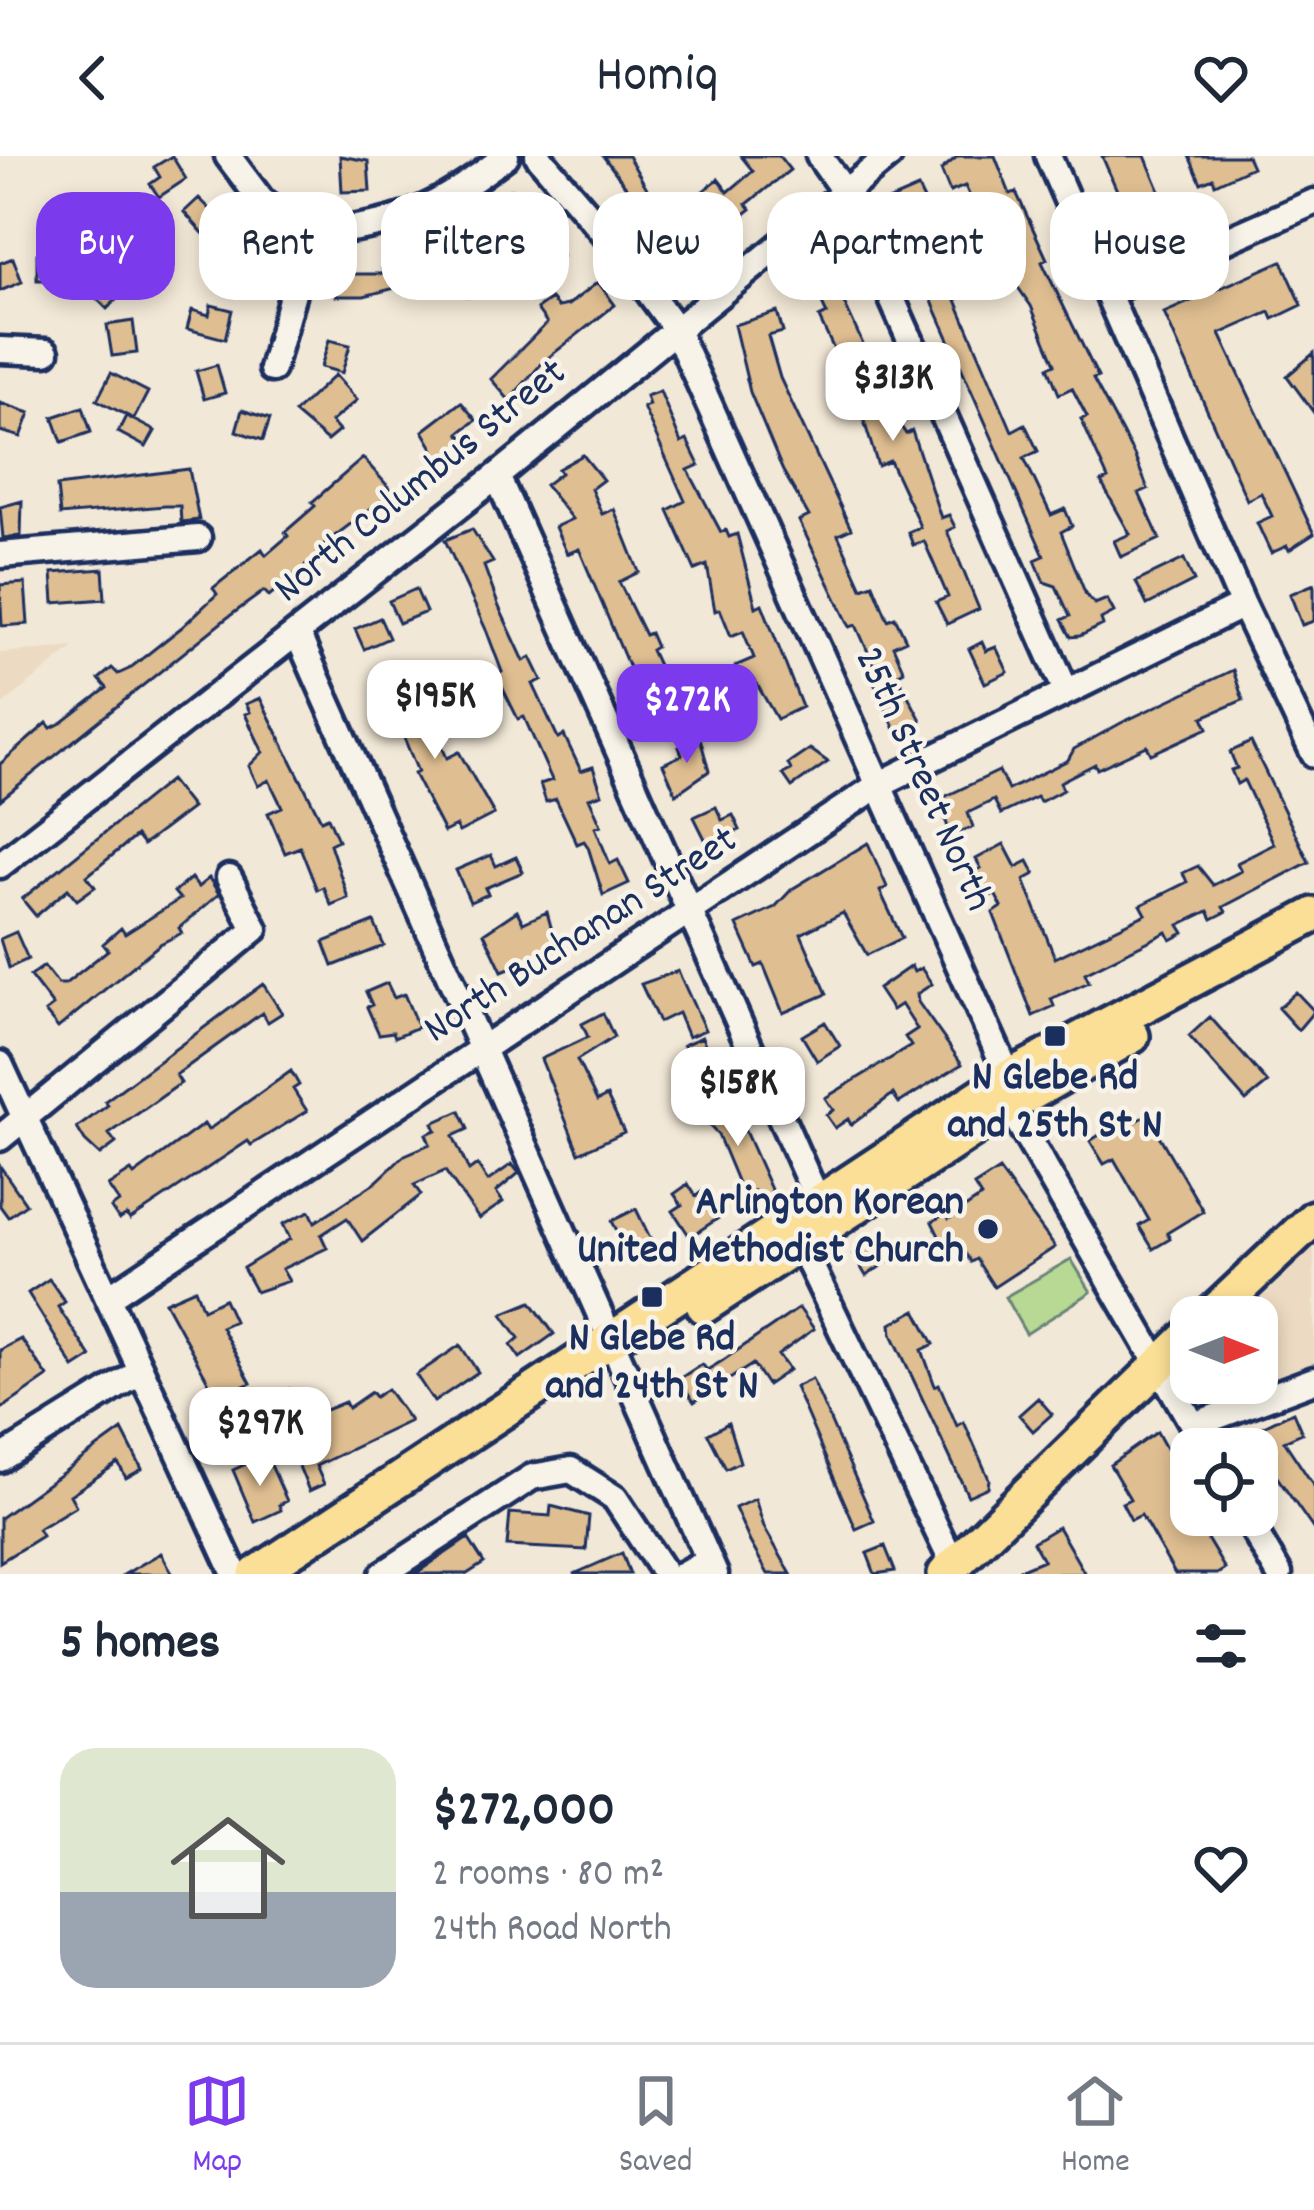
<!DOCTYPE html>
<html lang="en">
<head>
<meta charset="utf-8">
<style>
  :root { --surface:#fff; --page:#f6f6f7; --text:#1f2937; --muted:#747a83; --line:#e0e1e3; --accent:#7c3aed }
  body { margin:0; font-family:Dekko,sans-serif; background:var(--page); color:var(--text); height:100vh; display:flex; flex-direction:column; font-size:45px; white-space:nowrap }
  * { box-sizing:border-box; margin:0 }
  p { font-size:39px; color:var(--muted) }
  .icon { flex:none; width:66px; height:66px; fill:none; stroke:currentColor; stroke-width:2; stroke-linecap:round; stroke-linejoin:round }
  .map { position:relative; height:1418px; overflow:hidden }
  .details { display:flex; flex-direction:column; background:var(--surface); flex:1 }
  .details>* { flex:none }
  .guide { position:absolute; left:36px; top:36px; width:1242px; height:108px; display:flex; gap:24px }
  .needle { width:78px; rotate:90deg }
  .buttons { position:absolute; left:1170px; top:1140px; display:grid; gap:24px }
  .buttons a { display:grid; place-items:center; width:108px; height:108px; border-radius:24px; background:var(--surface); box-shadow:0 6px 18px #0003; font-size:60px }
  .price { position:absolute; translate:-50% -102px; padding:0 27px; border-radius:24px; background:#fff; color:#222; font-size:39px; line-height:78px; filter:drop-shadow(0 3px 6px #0008) }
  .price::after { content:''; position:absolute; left:50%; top:72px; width:36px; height:27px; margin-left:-18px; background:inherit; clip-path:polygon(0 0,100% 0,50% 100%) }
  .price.current { background:var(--accent); color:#fff }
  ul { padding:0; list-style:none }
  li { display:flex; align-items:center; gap:36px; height:300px; padding:0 60px }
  li span { display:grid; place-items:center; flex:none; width:336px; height:240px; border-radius:36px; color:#555 }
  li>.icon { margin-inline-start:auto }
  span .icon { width:144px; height:144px; fill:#fffc; stroke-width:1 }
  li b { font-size:51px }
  h2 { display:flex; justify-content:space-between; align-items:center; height:144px; padding:0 60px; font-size:51px }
  .chip { padding:0 42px; border-radius:36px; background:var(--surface); box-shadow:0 6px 18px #0003; font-size:42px; line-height:108px }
  .chip.current { background:var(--accent); color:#fff }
  header { display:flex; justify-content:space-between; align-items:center; height:156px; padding:0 60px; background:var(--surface); font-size:54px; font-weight:600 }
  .dock { display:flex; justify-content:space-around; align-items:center; height:168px; border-top:3px solid var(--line); background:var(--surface); font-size:33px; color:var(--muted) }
  .dock a { display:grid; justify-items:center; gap:6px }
  .dock .current { color:var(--accent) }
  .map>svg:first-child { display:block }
  .built { fill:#ecdbc2 }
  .green { fill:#b7d993; stroke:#698478; stroke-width:3 }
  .building { fill:#dfbe91; stroke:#1b2f5e; stroke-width:3 }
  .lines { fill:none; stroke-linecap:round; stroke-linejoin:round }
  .minor-casing { stroke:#1b2f5e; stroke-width:33 }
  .major-casing { stroke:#1b2f5e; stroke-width:42 }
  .minor { stroke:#f7f3e8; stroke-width:24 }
  .major { stroke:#fbdf96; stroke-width:33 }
  .poi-dot { fill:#1b2f5e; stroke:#f7f3e8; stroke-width:4.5 }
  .labels { text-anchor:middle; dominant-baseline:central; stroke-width:9; stroke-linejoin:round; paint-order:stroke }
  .street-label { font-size:42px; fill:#1b2f5e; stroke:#f7f3e8 }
  .poi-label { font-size:42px; font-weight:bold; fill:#1b2f5e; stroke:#f7f3e8 }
</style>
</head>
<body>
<header><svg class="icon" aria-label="back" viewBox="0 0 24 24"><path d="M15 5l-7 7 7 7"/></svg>Homiq<svg class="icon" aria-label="heart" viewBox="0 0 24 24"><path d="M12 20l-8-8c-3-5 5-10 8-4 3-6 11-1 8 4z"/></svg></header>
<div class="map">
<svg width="1314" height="1418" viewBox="0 0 1314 1418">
  <rect width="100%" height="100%" fill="#f2e8d7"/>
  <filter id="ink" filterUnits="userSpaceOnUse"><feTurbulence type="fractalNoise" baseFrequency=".00833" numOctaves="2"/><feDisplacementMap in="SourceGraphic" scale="24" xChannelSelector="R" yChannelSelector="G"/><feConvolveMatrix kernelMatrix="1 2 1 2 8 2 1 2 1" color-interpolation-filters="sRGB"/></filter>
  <g filter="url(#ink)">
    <path class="built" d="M74,491l-74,60v-54z
      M1314,1090v129l-106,34 -9,-5 -17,-29 9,-9v17h66v-66h-16z"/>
    <path class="green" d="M1071,1103l20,33 -65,42 -21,-37z"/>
    <path class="building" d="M172,0l14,23 -27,18 -9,-13 10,-7 -6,-10z
      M340,0l28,5 2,30 -28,1z
      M603,0h25l20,34 -13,9z
      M741,0h38l11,14 -43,34 4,5 -23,18 -4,-6 -51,36 -14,-30 16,-13 9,12 23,-19 -5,-15 16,-13 10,13 25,-21z
      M958,0h37l15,38 6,-2 31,67 -5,3 56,115 -5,2 41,76 14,34 -9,4 21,46 -39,18 -7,-16 16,-7 -29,-52 7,-3 -27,-60 6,-2 -15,-29 -13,6 -11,-27 7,-3 -24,-58 -21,-30 -4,2 -41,-92 -15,6 -9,-22z
      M1102,0h43l22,52 -35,17z
      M1189,0h58l5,11 -37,17 -2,-6 -12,5z
      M918,32l52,105 -14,7 56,131 13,-7 13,27 -14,7 27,57 14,-6 7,17 -11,6 25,63 9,9 12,-5 7,13 -13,7 2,6 -23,11 -9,1 -9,-17 8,-4 -14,-30 -12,-4 -9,-22 9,-4 -156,-355z
      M511,33l51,68 -19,14 -10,-14 -6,4 -42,-52z
      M199,42l20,20 -16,15 -19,-21z
      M237,78l25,16 -17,27 -12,-8 6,-9 -13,-8z
      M460,83l31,40 -23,18 -28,-37z
      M37,98h31l1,26h-32z
      M111,101l24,24 -28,28 -24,-24z
      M13,102l9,24 -22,9v-28z
      M824,103l76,166 6,9 6,-3 29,87 8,-3 6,12 -8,4 32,78 -32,15 -11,-22 12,-5 -24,-56 -11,4 -5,-13 12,-5 -4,-10 -26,-56 -12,5 -21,-68 -38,-80 8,-4 -15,-32 -8,3 -7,-14z
      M410,104l5,23 -51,13h-28v-22h47l-1,-5z
      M1282,105l20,44 -29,14 -3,-7 -50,22 94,200 -25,16 -2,-4 -16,7 -14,-30 15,-7 -11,-23 -14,7 -83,-187z
      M598,126l17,23 -71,56 -35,39 -18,-21 56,-56 -10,-14 14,-10 7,8 10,-2z
      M211,149l21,5 -7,29 -38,-10 5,-19 17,5z
      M777,156l6,20 -15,4 12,42 71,151 -13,6 24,53 11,-4 15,36 7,-3 11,23 -13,6 11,25 -7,4 24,45 -22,18 -29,-65 6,-3 -20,-45 -6,2 -51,-106 10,-5 -26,-45 -33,-79 -16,-67z
      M133,165l4,32 -25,3 -5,-31z
      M329,184l21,5 -8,28 -21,-6z
      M1314,197v60l-27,-37z
      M217,209l8,28 -21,6 -8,-28z
      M111,217l37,19 -14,27 -37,-19z
      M335,219l22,25 -26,22 8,9 -12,10 -33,-28z
      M660,235l21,52 6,-3 12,25 -11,5 33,62 5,-2 3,7 8,-3 19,73 6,-3 40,103 -25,12 -22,-38 -11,5 -9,-20 19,-8 -11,-27 -12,5 -11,-27 -5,2 -8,-46 -12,5 -27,-60 17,-9 -42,-94 6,-2 -3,-9z
      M461,246l15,18 -17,13 10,13 -7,5 5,5 -20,16 -24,-41z
      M0,247l30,10 -9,24 -21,-6z
      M83,251l8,25 -29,10 -9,-25z
      M242,254l28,9 -7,21 -27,-9z
      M126,260l29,15 -9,16 -28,-15z
      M583,299l20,25 -12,9 11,25 12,-5 25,63 -20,10 26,53 5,-2 6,14 -5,3 22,48 -26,12 -68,-161 -12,5 -12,-27 17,-8 -27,-34 16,-12 -3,-4z
      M363,302l30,34 -69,52 3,4 -58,48 -5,-5 -37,27 -227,182v-36l47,-41 4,5 12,-6 44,-34 -8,-9 13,-11 6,6 11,-5 53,-42 35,-33 -4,-6 49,-39 4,6 22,-19 -3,-4 30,-26 -3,-4z
      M189,313l10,51 -18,2 -1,-16h-15l-105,9 -3,-29z
      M22,345l-1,35 -18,2 -3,-31z
      M472,373l21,33 -9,4 15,41 25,54 7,-4 11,23 -9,4 25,54 6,-3 17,36 12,-4 9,27 -13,4 12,27 -6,2 15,37 8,-4 11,23 -26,12 -15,-48 -4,-6 -7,3 -21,-45 -10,3 -6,-18 12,-4 -28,-63 -6,2 -22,-44 6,-3 -15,-40 -42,-92z
      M1184,403l10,22 -47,24 -11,-23z
      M103,413l2,30 -51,4 -2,-30z
      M25,427l3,41 -26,2 -2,-41z
      M1314,428v37l-12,4 -12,-31z
      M416,433l10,23 -27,11 -10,-22z
      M380,462l9,20 -25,11 -9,-20z
      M982,486l4,9 10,-4 12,25 -23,11 -16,-34z
      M1233,514l10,30 -40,17 5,11 -57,26 -4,-8 -50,23 -2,-5 -35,18 3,8 -23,12 -3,-5 -36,17 -7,-14 -26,13 5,14 -22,8 -13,-35 61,-29 9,19 60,-30 6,-11 47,-26z
      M418,520l11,25 -13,6 12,30 8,-4 11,25 12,-6 35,62 -35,18 -3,-6 -12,6 -30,-58 4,-2 -23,-56 -9,4 -11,-25z
      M260,542l61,122 7,-3 10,23 -8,4 18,54 -17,7 -8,-18 -6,3 -17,-43 -15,6 -17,-40 14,-6 -13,-27 -11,6 -9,-20 14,-14 -18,-38 5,-2 -4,-8z
      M700,582l9,33 -33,23 -13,-30 19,-9 -3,-8z
      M1251,586l58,120 -86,45 3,5 -14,7 -4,-8 -29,14 5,8 -13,7 -4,-8 -82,41 4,9 -38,17 3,7 -21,10 -40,-103 9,-6 -7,-13 -9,4 -13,-26 8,-4 -5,-9 28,-15 12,23 12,-6 7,13 -11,6 31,78 91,-44 -5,-9 46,-23 -4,-9 15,-7 15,19 28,-14 -4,-8 37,-19 -30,-64 -7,4 -6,-14 6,-2 -7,-16z
      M810,593l18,13 -36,25 -9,-13 8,-4 -3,-6z
      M170,624l22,28 -49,37 -7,-9 -49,40 8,11 -18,13 -9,-11 -32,27 -14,-17z
      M716,651l6,13 11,-5 7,15 -33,13 -13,-26z
      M868,687l19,44 -7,4 22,47 -35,17 -24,-42 -42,21 26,60 -44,19 -20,-49 -7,3 -19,-42 38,-18 17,-18z
      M491,699l5,11 20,-9 7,15 -38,16 3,6 -18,8 -14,-32z
      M191,722l7,9 11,-9 10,16 -40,34 3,5 -22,11 -102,84 -13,-16 8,-6 -23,-30 14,-10 14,18h7l43,-34 -5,-6 18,-16 4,6 55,-35 -6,-7z
      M517,755l6,12 24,-11 10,37 -55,22 -18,-38z
      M374,766l10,24 -51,20 -9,-24z
      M16,776l12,27 -19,9 -9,-29z
      M911,810l3,6 7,-4 11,16 -15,10 1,8 44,62 -63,39 -6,-9 -42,31 -3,-6 -13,9 -9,-13 7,-5 -8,-12 86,-52 -6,-9 12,-8 -16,-25 -9,6 -14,-21z
      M678,815l27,59 -17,7 -10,-24 -19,9 -18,-38z
      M387,827l7,15 10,-4 14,33 -23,10 -2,-5 -14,2 -12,-27 5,-2 -6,-13z
      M263,828l19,29 -14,9 -6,-9 -86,62 5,8 -72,51 7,9 -16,12 -15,-14 -8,-13 31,-23 -3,-4z
      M1296,836l18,19 -16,19 -20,-22z
      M603,857l11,24 -37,23 20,41 10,-5 17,36 -45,21 -38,-94 47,-22 -6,-13z
      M1210,861l58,66 -22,18 -57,-65z
      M825,866l15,24 -23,15 -15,-25z
      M702,881l9,22 -19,8 -9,-22z
      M291,915l8,14 -6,4 14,22 -56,34 -3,-4 -118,79 -3,-5 -8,5 -8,-12 8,-6 -11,-16 23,-15 3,4 70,-51 4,6z
      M728,937l49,110 -15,7 -8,-19 -11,4 -25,-60 -12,-13 -4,-17z
      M460,955l8,18 -15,7 16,35 8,-6 11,16 24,-17 7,9 -23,19 7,10 -24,17 -34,-48 -31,14 7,10 -59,46 -15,-23 -26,17 6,13 -45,21 7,12 -33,11 -13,-24 47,-29 -7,-15 27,-13 5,11 61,-40 29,-27 25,-11 -4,-10 10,-4 -3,-7z
      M1147,959l56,96 -36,22 3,6 -17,10 -14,-23 10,-6 -35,-61 -10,5 -14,-23 17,-11 4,7z
      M0,1010l26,38 -18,13 -8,-11z
      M999,1014l56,77 -61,40 -18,-28 -5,3 -6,-9 -15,5 -18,-36 14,-9 3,6 32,-22 -7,-11z
      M688,1028l8,12 7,-5 17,26 -30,20 -17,-26 9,-6 -8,-11z
      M636,1053l19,39 -24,11 -19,-38z
      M882,1080l13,21 -29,19 -13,-22z
      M49,1123l16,23 -7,5 33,50 -17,11 -46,-75z
      M195,1133l8,20 21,-10 10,22 -13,6 30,56 -14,6 17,39 -26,12 -16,-33 8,-4 -55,-101z
      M531,1146l23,32 -34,24 -9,-13 8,-7 -17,-24z
      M799,1152l15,21 -36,26 11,15 -22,15 -14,-21 -59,38 -15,-23 23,-15 5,6 15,-9z
      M916,1154l18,34 -12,6 13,36 4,-2 18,42 7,-4 25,57 -1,8 -20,9 -76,-162 -1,-10z
      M21,1183l27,38 -48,33v-60z
      M460,1189l18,27 -44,30 -18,-27z
      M812,1223l62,142 -18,8 -61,-142z
      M289,1233l12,31 44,-18 3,6 23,-16 4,5 12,-8 23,32 -94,45 8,18 -15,7 -38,-94z
      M1038,1242l14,16 -19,17 -14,-16z
      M1293,1256l9,21 -18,8 30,45v44l-67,-96z
      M728,1267l12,39 -14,7 -18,-35z
      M122,1274l20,39 -16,9 -8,-15 -48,32 6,11 -38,23 4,7 -42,26v-44z
      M1157,1276l34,62v21h10l7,14 -5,3 22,37 -8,5h-42l-34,-59 -10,5 -9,-17 8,-4 -20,-34z
      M259,1302l3,9 8,-4 17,38 -8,4 2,5 -26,12 -22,-52z
      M755,1343l9,28 27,47h-23l-18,-32 -15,-34z
      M551,1350l38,10 -3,34 -79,-4 3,-33 40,3z
      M1058,1371l27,47h-75l33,-14 -10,-18z
      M468,1382l16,25 -17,11h-52z
      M885,1390l10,25 -20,3 -8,-21z
      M161,1397l12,21h-48z
      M622,1397l8,21h-56z"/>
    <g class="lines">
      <defs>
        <path id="minor" d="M228,0l33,44 48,34
          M538,0l77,90 60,82 334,749v29l198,343
          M819,0l25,35 222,500
          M1048,0l195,449 71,149
          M309,78c92,-9 123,-22 197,-78
          M1109,136l205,-90
          M0,194l46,2
          M272,213l37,-135
          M497,320l328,741
          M0,399l198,-17
          M297,477l418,941
          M0,709l497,-389 392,-320
          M0,908l235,510
          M0,982l255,-209 -26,-51
          M800,1087l158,331
          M109,1141l771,-513 363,-179
          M1194,1269l120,-45
          M0,1303l140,-87
          M1245,1359l34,59
          M383,1418l149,-97 39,-7 44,28 50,76
          M683,1418l26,-14"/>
        <path id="major" d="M704,1150l305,-200 123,-70
          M1209,1161l105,-99
          M256,1418l753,-497 305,-162
          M945,1418l246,-240"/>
      </defs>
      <use href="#minor" class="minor-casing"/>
      <use href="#major" class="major-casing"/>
      <use href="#minor" class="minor"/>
      <use href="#major" class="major"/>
    </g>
  </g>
  <g class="poi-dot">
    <rect x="1043" y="868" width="24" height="24" rx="6"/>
    <circle cx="988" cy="1073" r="12"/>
    <rect x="640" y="1129" width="24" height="24" rx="6"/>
  </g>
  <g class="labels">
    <g class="street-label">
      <text transform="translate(422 327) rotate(-39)">North Columbus Street</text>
      <text transform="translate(921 624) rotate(66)">25th Street North</text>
      <text transform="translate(582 781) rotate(-33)">North Buchanan Street</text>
    </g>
    <g class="poi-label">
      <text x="1055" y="924">N Glebe Rd<tspan x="1055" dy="48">and 25th St N</tspan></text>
      <text x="964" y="1049" text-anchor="end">Arlington Korean<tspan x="964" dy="48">United Methodist Church</tspan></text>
      <text x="652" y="1185">N Glebe Rd<tspan x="652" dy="48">and 24th St N</tspan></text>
    </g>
  </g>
</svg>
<div class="buttons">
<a><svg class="needle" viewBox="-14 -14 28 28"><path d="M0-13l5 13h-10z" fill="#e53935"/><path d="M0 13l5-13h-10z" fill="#747a83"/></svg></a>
<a><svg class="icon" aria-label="locate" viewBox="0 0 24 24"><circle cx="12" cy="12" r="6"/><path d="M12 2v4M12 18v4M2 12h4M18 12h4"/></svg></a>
</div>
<b class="price" style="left:893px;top:288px">$313K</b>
<b class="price" style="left:435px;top:606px">$195K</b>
<b class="price current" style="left:687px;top:610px">$272K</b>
<b class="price" style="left:738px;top:993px">$158K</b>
<b class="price" style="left:260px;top:1333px">$297K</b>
<div class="guide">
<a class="chip current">Buy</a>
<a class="chip">Rent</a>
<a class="chip">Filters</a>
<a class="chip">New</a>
<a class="chip">Apartment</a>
<a class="chip">House</a>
</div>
</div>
<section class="details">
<h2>5 homes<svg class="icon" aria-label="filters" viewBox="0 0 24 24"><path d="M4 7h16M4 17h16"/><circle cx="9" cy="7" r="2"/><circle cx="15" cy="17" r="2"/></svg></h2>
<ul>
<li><span style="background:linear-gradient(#dfe7d0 60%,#9aa5b1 0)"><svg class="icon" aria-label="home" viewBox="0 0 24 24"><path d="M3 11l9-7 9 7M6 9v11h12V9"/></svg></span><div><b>$272,000</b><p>2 rooms · 80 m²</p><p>24th Road North</p></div><svg class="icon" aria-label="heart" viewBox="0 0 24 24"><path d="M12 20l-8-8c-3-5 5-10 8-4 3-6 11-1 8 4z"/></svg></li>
</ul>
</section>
<nav class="dock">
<a class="current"><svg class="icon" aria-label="map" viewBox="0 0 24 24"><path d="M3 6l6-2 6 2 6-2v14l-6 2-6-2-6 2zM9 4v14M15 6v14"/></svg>Map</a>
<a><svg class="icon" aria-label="saved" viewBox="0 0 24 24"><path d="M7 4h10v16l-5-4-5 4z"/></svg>Saved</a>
<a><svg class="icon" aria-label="home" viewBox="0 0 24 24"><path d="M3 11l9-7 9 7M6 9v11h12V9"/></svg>Home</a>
</nav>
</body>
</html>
